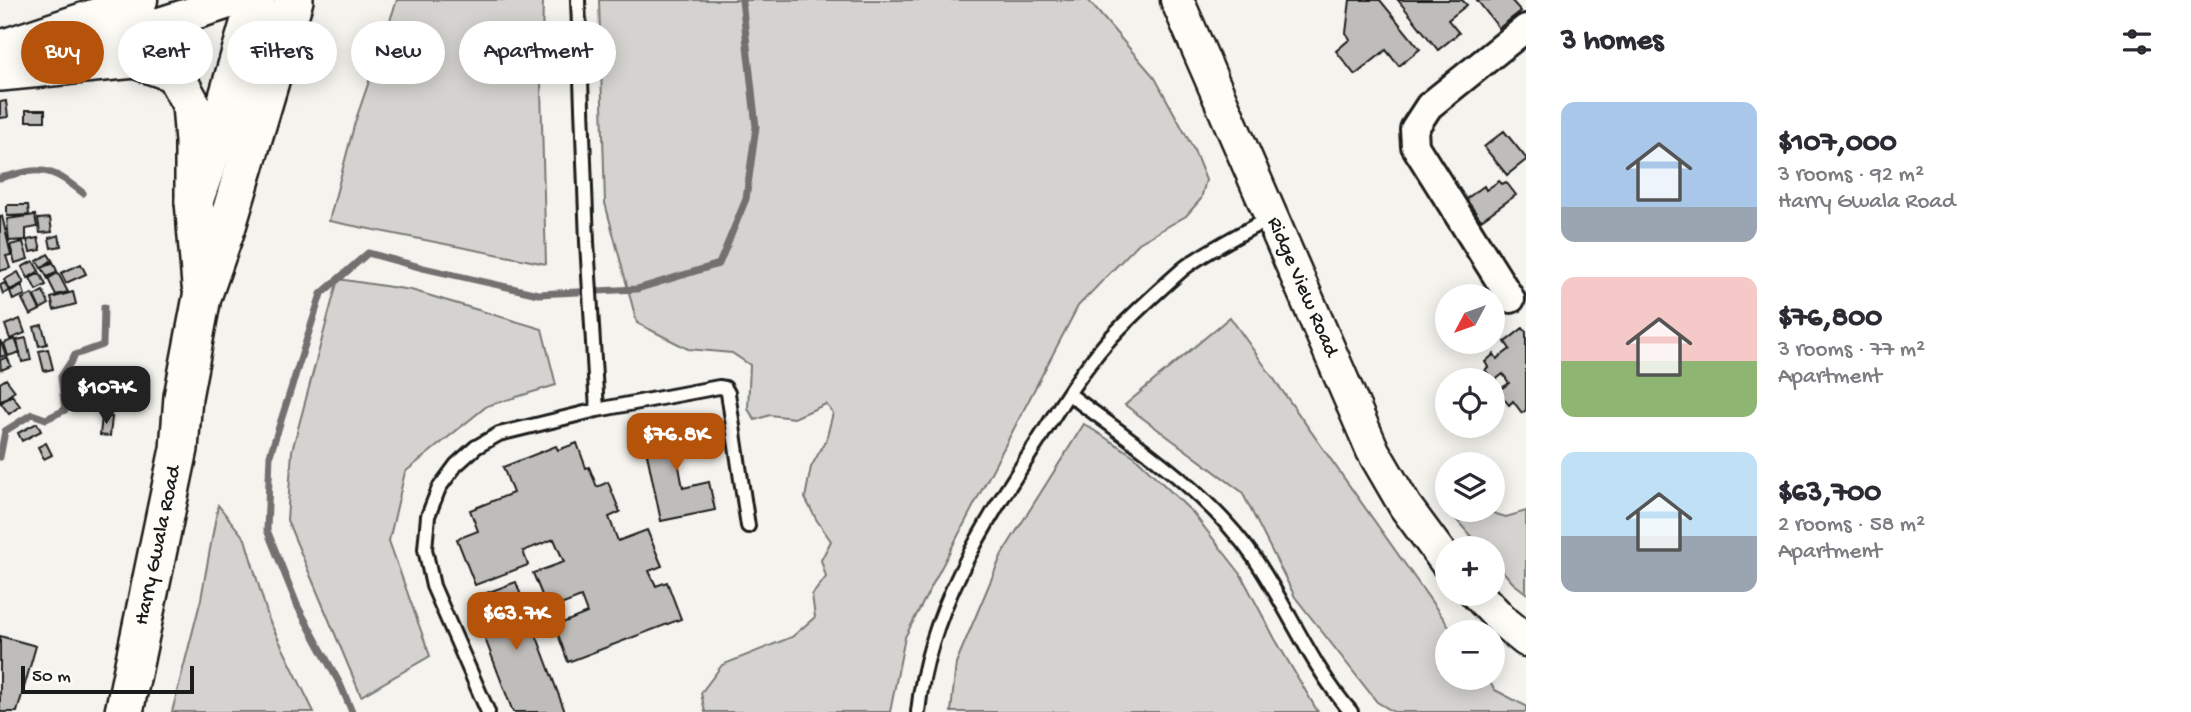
<!DOCTYPE html>
<html lang="en">
<head>
<meta charset="utf-8">
<style>
  :root { --surface:#fff; --page:#f7f7f7; --text:#2b2b33; --muted:#7c7c81; --accent:#b45309 }
  body { margin:0; font-family:"Gochi Hand",sans-serif; background:var(--page); color:var(--text); height:100vh; display:flex; flex-direction:column; font-size:26px; white-space:nowrap }
  * { box-sizing:border-box; margin:0 }
  p { font-size:23px; color:var(--muted) }
  .icon { flex:none; width:38px; height:38px; fill:none; stroke:currentColor; stroke-width:2; stroke-linecap:round; stroke-linejoin:round }
  .map { position:relative; flex:1; overflow:hidden }
  .side { display:flex; flex-direction:column; background:var(--surface); width:665px }
  .side>* { flex:none }
  .top-card { position:absolute; left:21px; top:21px; width:665px; height:63px; display:flex; gap:14px }
  .needle { width:46px; rotate:229deg }
  .tools { position:absolute; left:1435px; top:284px; display:grid; gap:14px }
  .tools a { display:grid; place-items:center; width:70px; height:70px; border-radius:50%; background:var(--surface); box-shadow:0 4px 18px #0003; font-size:35px }
  .scale { position:absolute; left:21px; bottom:18px; width:173px; box-sizing:border-box; padding-left:7px; border:4px solid #1c1c1c; border-top:0; font-size:19px; line-height:24px; white-space:nowrap; color:#1c1c1c; -webkit-text-stroke:5px #fdfcf7; paint-order:stroke }
  .price { position:absolute; translate:-50% -60px; padding:0 16px; border-radius:14px; background:var(--accent); color:#fff; font-size:23px; line-height:46px; filter:drop-shadow(0 2px 4px #0008) }
  .price::after { content:''; position:absolute; left:50%; top:42px; width:21px; height:16px; margin-left:-10px; background:inherit; clip-path:polygon(0 0,100% 0,50% 100%) }
  .price.on { background:#222; color:#fff }
  ul { padding:0; list-style:none }
  li { display:flex; align-items:center; gap:21px; height:175px; padding:0 35px }
  li span { display:grid; place-items:center; flex:none; width:196px; height:140px; border-radius:14px; color:#555 }
  li>.icon { margin-inline-start:auto }
  span .icon { width:84px; height:84px; fill:#fffc; stroke-width:1 }
  li b { font-size:30px }
  h2 { display:flex; justify-content:space-between; align-items:center; height:84px; padding:0 35px; font-size:30px }
  .chip { padding:0 24px; border-radius:32px; background:var(--surface); box-shadow:0 4px 18px #0003; font-size:24px; line-height:63px }
  .chip.on { background:var(--accent); color:#fff }
  main { display:flex; flex:1; min-height:0 }
  .map>svg:first-child { display:block }
  .green { fill:#d4d3cf; stroke:#787876; stroke-width:2 }
  .lines { fill:none; stroke-linecap:round; stroke-linejoin:round }
  .stream { stroke:#72716f; stroke-width:7 }
  .building { fill:#bebdba; stroke:#1c1c1c; stroke-width:2 }
  .service-casing { stroke:#1c1c1c; stroke-width:18 }
  .minor-casing { stroke:#1c1c1c; stroke-width:32 }
  .tertiary-casing { stroke:#1c1c1c; stroke-width:37 }
  .secondary-casing { stroke:#1c1c1c; stroke-width:42 }
  .service { stroke:#fdfcf7; stroke-width:12 }
  .minor { stroke:#fdfcf7; stroke-width:26 }
  .tertiary { stroke:#fdfcf7; stroke-width:32 }
  .secondary { stroke:#fdfcf7; stroke-width:37 }
  .labels { text-anchor:middle; dominant-baseline:central; stroke-width:7; stroke-linejoin:round; paint-order:stroke }
  .street-label { font-size:21px; fill:#1c1c1c; stroke:#fdfcf7 }
</style>
</head>
<body>
<main>
<div class="map">
<svg width="1526" height="712" viewBox="0 0 1526 712">
  <rect width="100%" height="100%" fill="#f4f3ee"/>
  <filter id="ink" filterUnits="userSpaceOnUse"><feTurbulence type="fractalNoise" baseFrequency=".0143" numOctaves="2"/><feDisplacementMap in="SourceGraphic" scale="14" xChannelSelector="R" yChannelSelector="G"/><feConvolveMatrix kernelMatrix="1 2 1 2 8 2 1 2 1" color-interpolation-filters="sRGB"/></filter>
  <g filter="url(#ink)">
    <path class="green" d="M397,0h146l-2,89 5,175 -217,-43 26,-99z
      M599,0h489l67,78 38,70 13,32 -5,19 -15,17 -47,27 -61,63 -173,331 -15,75h-185l-4,-19 21,-28 70,-28 23,-20 -3,-22 14,-18 -5,-17 10,-19 -15,-22 -11,-21 6,-31 15,-27 7,-27 -7,-9 -32,14 -24,-3 -15,5 -7,-11 2,-44 -18,-12 -44,-4 -51,-26 -32,-120z
      M338,279l73,11 131,39 14,56 -69,21 -82,66 -16,69 41,115 -69,40 -74,-176 5,-69z
      M1230,317l223,315h-6v45h39l9,13 31,16v6h-132l-17,-10 -82,-105 -53,-105 -117,-87z
      M1084,424l50,32 59,57 47,60 35,66 43,73h-367l5,-49 46,-109z
      M218,505l27,34 24,81 45,92h-142l29,-113z
      M1447,509h33l26,8 20,-6v82l-13,-10 -20,-23v-12h-12z"/>
    <g class="lines">
      <path class="stream" d="M0,178c42,-11 49,-12 83,15
        M0,457l5,-26 27,-17 14,5 19,-9 -4,-33 14,-22 28,-10 1,-38
        M352,712l-11,-26 -43,-79 -31,-77 3,-75 51,-161 47,-41 55,15 115,26 99,-5 82,-25 27,-65 10,-72 -14,-127"/>
    </g>
    <path class="building" d="M1350,0h30l40,49 -21,17 -13,-16 -31,25 -19,-24 14,-12 -4,-6z
      M1398,0h64l5,5 -19,15 11,13 -21,17z
      M1477,0h34l10,11 -22,17z
      M6,101l2,16 -8,1v-16z
      M26,110h19v11h-19z
      M1504,131l22,27v2l-19,15 -23,-28z
      M1499,181l3,3 4,-2 10,13 -35,25 -15,-21 18,-13 2,4z
      M7,205h21l1,10 -22,1z
      M35,215l2,12 -11,2v11l-17,1 -2,-22z
      M2,216l9,39 -5,1 4,12 -10,3v-54z
      M50,218l2,14 -12,1 -2,-14z
      M59,235l2,11 -10,2 -2,-10z
      M38,238l3,12 -11,2 -3,-12z
      M23,242l5,17 -13,4 -5,-18z
      M48,254l4,6 -11,8 -4,-7z
      M33,261l6,10 -11,7 -6,-11z
      M53,262l4,9 -10,6 -5,-9z
      M81,264l5,10 -20,9 -5,-10z
      M18,272l6,11 -14,7 -6,-10z
      M40,273l6,12 -10,5 -6,-12z
      M58,273l10,19 -12,3 -8,-16z
      M5,283l4,8 -6,3 -3,-9z
      M22,286l3,9 -12,5 -3,-9z
      M43,291l6,13 -9,5 -6,-13z
      M73,292l3,12 -22,6 -3,-12z
      M32,294l8,16 -10,5 -8,-16z
      M20,319l5,14 -15,6 -5,-14z
      M42,325l5,19 -8,2 -5,-19z
      M1523,328l3,4v78l-4,3 -9,-12 -4,4 -11,-14 11,-8 -6,-9 -9,7 -9,-11 3,-3 -3,-5 9,-8 3,5 13,-10 -5,-7z
      M26,338l5,22 -9,2 -5,-22z
      M15,339l5,13 -12,4 -4,-13z
      M0,340l6,15 -6,2z
      M48,349l5,20 -9,2 -5,-20z
      M7,357l4,9 -10,4 -1,-10z
      M6,379l9,12 -15,11v-19z
      M12,395l8,11 -11,8 -8,-11z
      M102,416l10,1 -2,19 -10,-1z
      M37,423l4,8 -19,10 -4,-8z
      M698,424l6,27 -27,5 6,32 26,-6 6,28 -54,11 -18,-86z
      M46,443l6,12 -8,4 -6,-12z
      M577,443l9,25 3,-1 8,20 11,-5 12,30 -11,5 9,24 29,-11 15,36 -13,5 7,15 11,-4 14,37 -113,43 -13,-36 32,-13 -6,-16 -33,13 -15,-37 31,-11 -10,-23 -31,12 5,14 -53,20 -18,-46 21,-8 -8,-21 43,-17 -10,-26 53,-21 2,4z
      M516,582l14,38 -9,3 4,10 9,-4 31,83h-52l-43,-113z
      M0,636l36,10 -19,66h-17z"/>
    <g class="lines">
      <defs>
        <path id="service" d="M578,0l9,242 10,168
          M1069,394c66,50 138,96 186,165 34,50 56,107 96,153
          M488,712l-55,-126 -8,-37 3,-33 11,-28 17,-23 20,-18 23,-13 98,-24 122,-23 6,1 3,5 20,133
          M918,712c10,-100 65,-186 119,-269 21,-34 43,-70 69,-100 23,-26 51,-51 77,-74 21,-17 62,-37 86,-51"/>
        <path id="minor" d="M1511,299l-96,-153 -1,-17 15,-23 97,-78"/>
        <g id="tertiary">
          <path id="s1" d="M1177,0l196,451 32,55 42,57"/>
          <path d="M0,47l141,-47"/>
          <path d="M46,56l98,-27 91,-29"/>
          <path d="M1476,593l28,29 22,18"/>
        </g>
        <g id="secondary">
          <path d="M0,72l135,-13 39,14 17,31 3,38v59"/>
          <path d="M201,285l-7,-84 23,-66 39,-135"/>
          <path id="s2" d="M124,712l55,-263 4,-52 19,-100 25,-71 67,-226"/>
        </g>
      </defs>
      <use href="#service" class="service-casing"/>
      <use href="#minor" class="minor-casing"/>
      <use href="#tertiary" class="tertiary-casing"/>
      <use href="#secondary" class="secondary-casing"/>
      <use href="#service" class="service"/>
      <use href="#minor" class="minor"/>
      <use href="#tertiary" class="tertiary"/>
      <use href="#secondary" class="secondary"/>
    </g>
  </g>
  <g class="labels">
    <g class="street-label">
      <text stroke="none"><textPath href="#s1" startOffset="313">Ridge View Road</textPath></text>
      <text stroke="none"><textPath href="#s2" startOffset="170">Harry Gwala Road</textPath></text>
    </g>
  </g>
</svg>
<div class="tools">
<a><svg class="needle" viewBox="-14 -14 28 28"><path d="M0-13l5 13h-10z" fill="#e53935"/><path d="M0 13l5-13h-10z" fill="#7c7c81"/></svg></a>
<a><svg class="icon" aria-label="locate" viewBox="0 0 24 24"><circle cx="12" cy="12" r="6"/><path d="M12 2v4M12 18v4M2 12h4M18 12h4"/></svg></a>
<a><svg class="icon" aria-label="layers" viewBox="0 0 24 24"><path d="M12 4l9 5-9 5-9-5zM3 14l9 5 9-5"/></svg></a>
<a>+</a>
<a>−</a>
</div>
<div class="scale">50 m</div>
<b class="price on" style="left:106px;top:426px">$107K</b>
<b class="price" style="left:676px;top:473px">$76.8K</b>
<b class="price" style="left:516px;top:652px">$63.7K</b>
<div class="top-card">
<a class="chip on">Buy</a>
<a class="chip">Rent</a>
<a class="chip">Filters</a>
<a class="chip">New</a>
<a class="chip">Apartment</a>
</div>
</div>
<section class="side">
<h2>3 homes<svg class="icon" aria-label="filters" viewBox="0 0 24 24"><path d="M4 7h16M4 17h16"/><circle cx="9" cy="7" r="2"/><circle cx="15" cy="17" r="2"/></svg></h2>
<ul>
<li><span style="background:linear-gradient(#a9c7e8 75%,#9aa5b1 0)"><svg class="icon" aria-label="home" viewBox="0 0 24 24"><path d="M3 11l9-7 9 7M6 9v11h12V9"/></svg></span><div><b>$107,000</b><p>3 rooms · 92 m²</p><p>Harry Gwala Road</p></div></li>
<li><span style="background:linear-gradient(#f6c9c9 60%,#8fb573 0)"><svg class="icon" aria-label="home" viewBox="0 0 24 24"><path d="M3 11l9-7 9 7M6 9v11h12V9"/></svg></span><div><b>$76,800</b><p>3 rooms · 77 m²</p><p>Apartment</p></div></li>
<li><span style="background:linear-gradient(#bfe0f5 60%,#9aa5b1 0)"><svg class="icon" aria-label="home" viewBox="0 0 24 24"><path d="M3 11l9-7 9 7M6 9v11h12V9"/></svg></span><div><b>$63,700</b><p>2 rooms · 58 m²</p><p>Apartment</p></div></li>
</ul>
</section>
</main>
</body>
</html>
